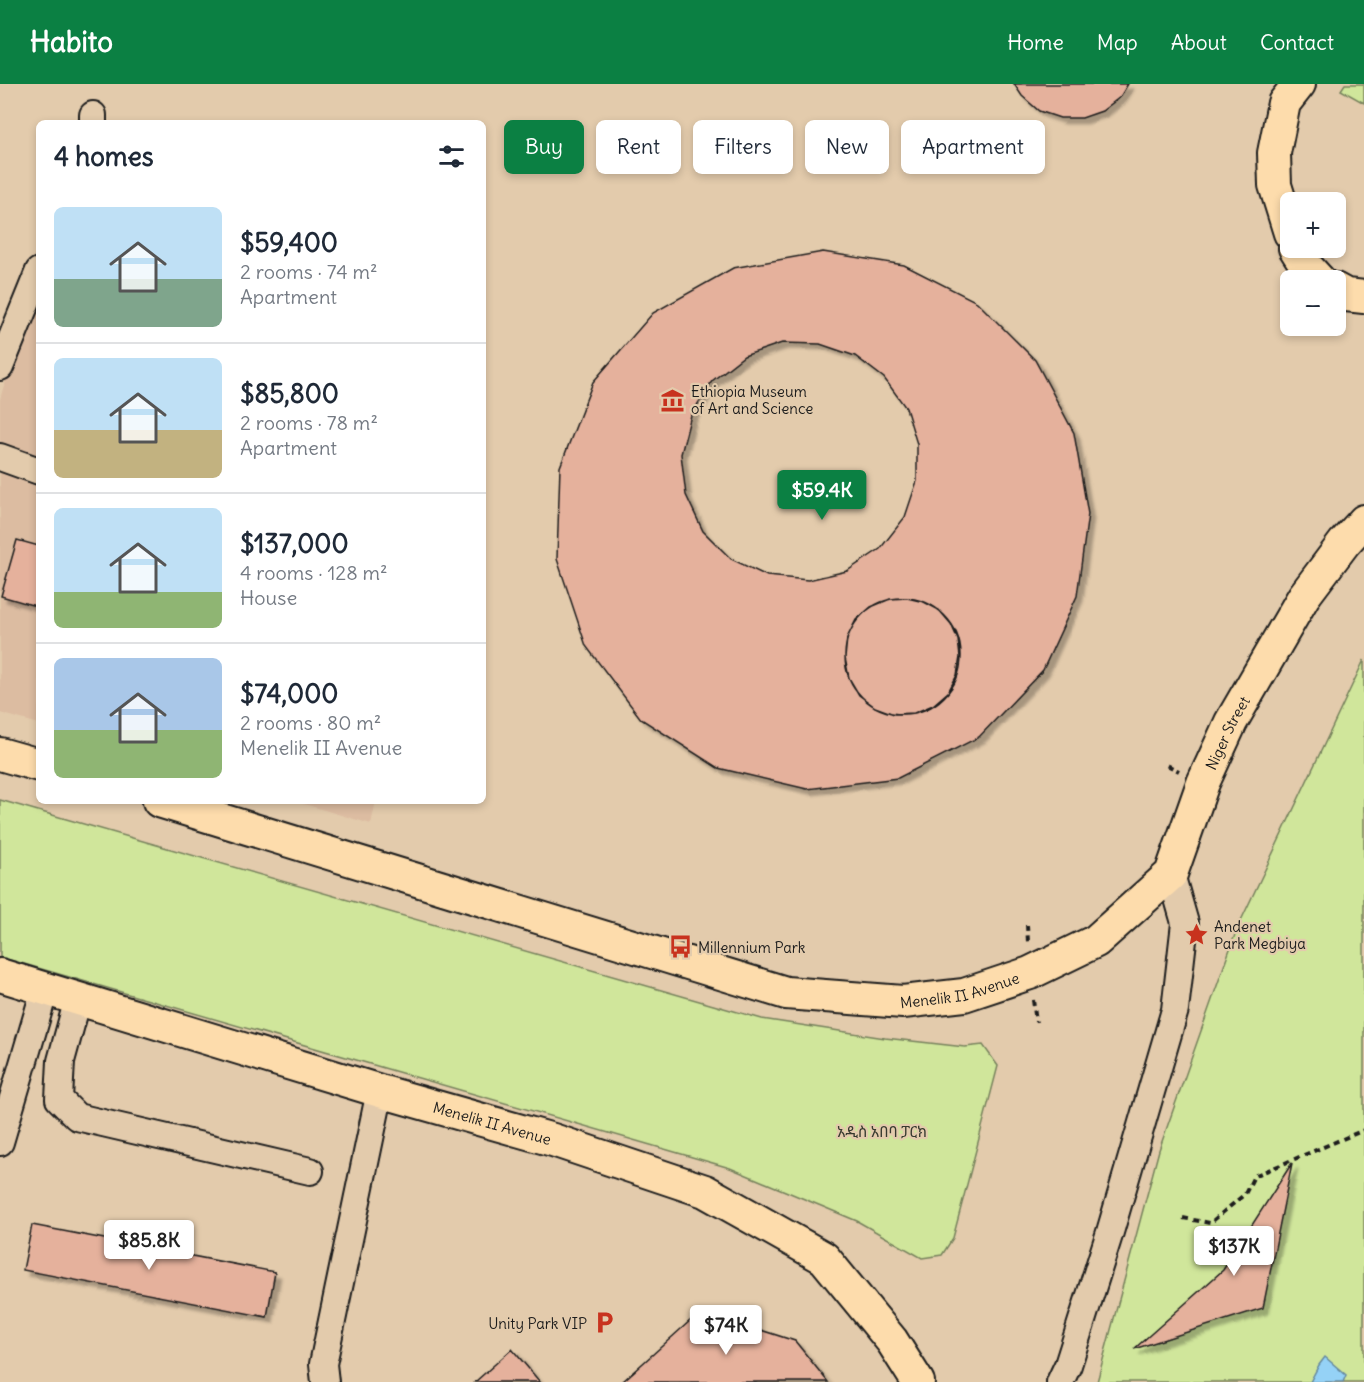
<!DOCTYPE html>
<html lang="en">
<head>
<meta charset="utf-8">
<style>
  :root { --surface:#fff; --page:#f2f2f3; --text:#1f2937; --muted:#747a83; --line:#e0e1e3; --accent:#0b8043 }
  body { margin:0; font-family:Delius,"Noto Sans Ethiopic",sans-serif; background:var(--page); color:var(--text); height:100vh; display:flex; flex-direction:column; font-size:22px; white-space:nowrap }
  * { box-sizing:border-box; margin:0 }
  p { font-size:20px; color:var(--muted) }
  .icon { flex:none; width:33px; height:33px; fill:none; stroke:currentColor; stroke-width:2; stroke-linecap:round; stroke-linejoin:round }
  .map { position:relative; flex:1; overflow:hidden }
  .drawer { position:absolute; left:36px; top:36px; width:450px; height:684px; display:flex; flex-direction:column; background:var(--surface); border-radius:9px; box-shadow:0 3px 9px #0003 }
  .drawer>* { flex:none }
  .hud { position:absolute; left:504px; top:36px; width:570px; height:54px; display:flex; gap:12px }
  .controls { position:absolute; left:1280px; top:108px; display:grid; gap:12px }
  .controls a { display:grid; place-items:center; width:66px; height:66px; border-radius:9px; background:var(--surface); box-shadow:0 3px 9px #0003; font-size:30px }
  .price { position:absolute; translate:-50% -51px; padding:0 14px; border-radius:6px; background:#fff; color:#222; font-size:20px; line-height:39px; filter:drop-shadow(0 2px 3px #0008) }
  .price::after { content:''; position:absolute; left:50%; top:36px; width:18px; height:14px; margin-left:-9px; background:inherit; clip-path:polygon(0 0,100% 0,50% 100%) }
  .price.selected { background:var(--accent); color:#fff }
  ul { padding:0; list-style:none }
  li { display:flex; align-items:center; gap:18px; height:150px; padding:0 18px }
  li+li { border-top:2px solid var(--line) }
  li span { display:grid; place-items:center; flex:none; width:168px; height:120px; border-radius:9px; color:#555 }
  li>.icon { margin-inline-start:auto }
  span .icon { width:72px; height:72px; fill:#fffc; stroke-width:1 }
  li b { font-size:26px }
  h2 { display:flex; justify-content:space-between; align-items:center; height:72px; padding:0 18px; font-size:26px }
  .pill { padding:0 21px; border-radius:9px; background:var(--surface); box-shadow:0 3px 9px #0003; font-size:21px; line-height:54px }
  .pill.selected { background:var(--accent); color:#fff }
  header { display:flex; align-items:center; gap:36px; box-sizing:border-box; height:84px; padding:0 30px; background:var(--accent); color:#fff }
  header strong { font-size:28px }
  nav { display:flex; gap:33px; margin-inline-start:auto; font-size:21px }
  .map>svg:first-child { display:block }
  .built { fill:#dcbca1 }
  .green { fill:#d0e69b; stroke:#76815c; stroke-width:1.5 }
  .water { fill:#95d2f6; stroke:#65899f; stroke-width:1.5 }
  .building { fill:#e5b19c; stroke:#1c1c1c; stroke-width:1.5; fill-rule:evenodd; filter:url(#shadow) }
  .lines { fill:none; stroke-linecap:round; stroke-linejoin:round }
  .minor-casing { stroke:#1c1c1c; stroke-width:30 }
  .major-casing { stroke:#1c1c1c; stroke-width:36 }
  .path { stroke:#1c1c1c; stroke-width:4; stroke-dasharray:6 4.5; stroke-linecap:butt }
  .minor { stroke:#e3cbac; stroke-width:26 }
  .major { stroke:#fddcac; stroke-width:32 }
  .labels { text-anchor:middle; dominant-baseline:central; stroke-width:4.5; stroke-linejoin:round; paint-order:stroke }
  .poi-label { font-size:15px; fill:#1c1c1c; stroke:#e3cbac; text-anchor:start }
  .street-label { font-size:15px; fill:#1c1c1c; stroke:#e3cbac }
  .park-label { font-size:15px; fill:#373a2f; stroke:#e3cbac }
</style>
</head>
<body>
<header>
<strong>Habito</strong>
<nav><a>Home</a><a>Map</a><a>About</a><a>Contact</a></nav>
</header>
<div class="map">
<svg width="1364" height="1298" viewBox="0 0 1364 1298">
  <defs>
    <filter id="shadow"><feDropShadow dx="5.5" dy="5.5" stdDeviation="1.5" flood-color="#0004"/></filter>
  </defs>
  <rect width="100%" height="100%" fill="#e3cbac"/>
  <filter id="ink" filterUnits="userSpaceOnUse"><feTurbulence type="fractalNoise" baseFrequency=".0167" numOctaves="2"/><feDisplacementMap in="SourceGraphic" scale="12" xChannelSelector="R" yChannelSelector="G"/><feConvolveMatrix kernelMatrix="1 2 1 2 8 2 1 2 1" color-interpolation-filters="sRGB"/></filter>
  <g filter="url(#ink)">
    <path class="built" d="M39,227v413l-39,-11v-314l25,-84z
      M294,717h82l-5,23z"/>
    <path class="green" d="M1345,0h19v19l-23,-13z
      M1364,576v722h-267l62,-232 78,-221z
      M0,716l762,219 123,19 80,9 18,-2 15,21 -45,172 -11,17 -20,3 -65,-37 -127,-53 -730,-211z"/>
    <path class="water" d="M1325,1273l21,18 -3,7h-33l9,-17z"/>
    <path class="building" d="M1014,0h114l-8,13 -18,14 -20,7h-22l-21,-7 -17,-15z
      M823,168l81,13 73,37 58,58 39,73 14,81 -11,82 -34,74 -64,67 -81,41 -91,11 -89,-21 -77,-49 -55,-73 -29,-87 3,-92 33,-85 60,-69 80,-45zM782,259l38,1 35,12 29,22 22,30 11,36v37l-12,36 -25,32 -33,22 -39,9 -41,-4 -36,-17 -28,-28 -17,-36 -5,-41 10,-39 21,-34 32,-25zM907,514l17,4 15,8 12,14 7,16 2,17 -3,18 -9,17 -15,13 -19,8 -20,1 -19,-7 -16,-12 -10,-17 -4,-20 2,-20 9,-18 15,-13 19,-8z
      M17,456l22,6v61l-38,-11z
      M845 572a58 58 0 1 1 116 0a58 58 0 1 1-116 0Z
      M1292,1079l-29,145 -129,41 89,-79z
      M32,1141l243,47 -8,45 -244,-47z
      M701,1227l94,30 33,41h-206z
      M512,1265l28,33h-65z"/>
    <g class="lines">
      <defs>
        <path id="minor" d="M93,39v-8
          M0,283l39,-96
          M0,373l39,14
          M78,915l-17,62 -2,38 18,18 233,54
          M0,1058l45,-153
          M325,1298l-2,-18 57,-273
          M1060,1298l8,-17 42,-133 65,-222 10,-87 -14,-49"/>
        <g id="major">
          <path d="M1290,149l-15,-48 -1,-32 10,-50 15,-19"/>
          <path d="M1295,164l12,19 12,13"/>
          <path d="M1335,205l11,6 18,2"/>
          <path d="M0,670l39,11"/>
          <path id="s1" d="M159,717l627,192 117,9 61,-7 66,-22 66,-32 75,-67 32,-91 28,-61 73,-126 40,-53 20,-22"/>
          <path id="s2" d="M0,891l380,116 173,49 152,51 119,67 68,83 26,41"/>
        </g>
      </defs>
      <use href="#minor" class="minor-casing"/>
      <use href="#major" class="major-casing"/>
      <path class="path" d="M1167,681l12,6
        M1027,841l1,17
        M1033,916l3,22
        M1183,1134l27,5 35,-29 9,-18 110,-46"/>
      <use href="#minor" class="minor"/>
      <use href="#major" class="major"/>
    </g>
  </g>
  <defs>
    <symbol id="museum-bare" viewBox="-9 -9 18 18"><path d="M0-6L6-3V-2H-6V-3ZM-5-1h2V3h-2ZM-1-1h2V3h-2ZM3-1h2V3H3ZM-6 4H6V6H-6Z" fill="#c8321e" stroke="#e3cbac" stroke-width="2.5" paint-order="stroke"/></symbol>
    <symbol id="sight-bare" viewBox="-9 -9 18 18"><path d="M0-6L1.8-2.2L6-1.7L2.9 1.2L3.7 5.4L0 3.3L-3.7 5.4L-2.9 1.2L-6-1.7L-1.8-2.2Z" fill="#c8321e" stroke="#e3cbac" stroke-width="2.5" paint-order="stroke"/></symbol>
    <symbol id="bus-bare" viewBox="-9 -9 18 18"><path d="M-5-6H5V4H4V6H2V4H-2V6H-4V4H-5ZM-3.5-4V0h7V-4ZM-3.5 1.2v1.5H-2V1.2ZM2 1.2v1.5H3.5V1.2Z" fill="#c8321e" stroke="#e3cbac" stroke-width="2.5" paint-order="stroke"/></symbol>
    <symbol id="parking-bare" viewBox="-9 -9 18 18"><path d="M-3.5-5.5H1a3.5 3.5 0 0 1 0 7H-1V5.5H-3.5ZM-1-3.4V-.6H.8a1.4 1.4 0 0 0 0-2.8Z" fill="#c8321e" stroke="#e3cbac" stroke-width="2.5" paint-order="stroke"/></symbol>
  </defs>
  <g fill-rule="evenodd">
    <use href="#museum-bare" x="656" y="300" width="33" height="33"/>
    <use href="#sight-bare" x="1180" y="834" width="33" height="33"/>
    <use href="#bus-bare" x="664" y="846" width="33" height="33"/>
    <use href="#parking-bare" x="588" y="1222" width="33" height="33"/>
  </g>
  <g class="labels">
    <g class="poi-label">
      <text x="691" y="307">Ethiopia Museum<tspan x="691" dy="17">of Art and Science</tspan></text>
      <text x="1214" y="842">Andenet<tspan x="1214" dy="17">Park Megbiya</tspan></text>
      <text x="698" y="863">Millennium Park</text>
      <text x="587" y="1239" text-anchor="end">Unity Park VIP</text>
    </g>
    <g class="street-label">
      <text stroke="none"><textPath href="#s1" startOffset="1230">Niger Street</textPath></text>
      <text stroke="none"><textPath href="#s1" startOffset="831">Menelik II Avenue</textPath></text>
      <text stroke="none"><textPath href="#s2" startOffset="514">Menelik II Avenue</textPath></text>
    </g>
    <g class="park-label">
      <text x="882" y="1047">አዲስ አበባ ፓርክ</text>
    </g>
  </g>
</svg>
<div class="controls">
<a>+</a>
<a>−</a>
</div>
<b class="price selected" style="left:822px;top:437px">$59.4K</b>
<b class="price" style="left:149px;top:1187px">$85.8K</b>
<b class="price" style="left:1234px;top:1193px">$137K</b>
<b class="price" style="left:726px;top:1272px">$74K</b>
<div class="hud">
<a class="pill selected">Buy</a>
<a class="pill">Rent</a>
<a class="pill">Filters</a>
<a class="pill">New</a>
<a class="pill">Apartment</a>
</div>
<section class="drawer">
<h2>4 homes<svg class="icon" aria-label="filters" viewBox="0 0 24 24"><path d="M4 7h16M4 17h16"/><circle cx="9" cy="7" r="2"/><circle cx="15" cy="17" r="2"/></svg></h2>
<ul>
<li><span style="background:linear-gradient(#bfe0f5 60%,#7fa58c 0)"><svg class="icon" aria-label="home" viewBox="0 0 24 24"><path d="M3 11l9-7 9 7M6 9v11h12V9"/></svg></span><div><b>$59,400</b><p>2 rooms · 74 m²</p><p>Apartment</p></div></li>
<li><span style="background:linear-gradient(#bfe0f5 60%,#c2b280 0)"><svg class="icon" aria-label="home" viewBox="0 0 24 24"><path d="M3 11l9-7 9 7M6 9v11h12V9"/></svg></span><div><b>$85,800</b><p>2 rooms · 78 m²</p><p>Apartment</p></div></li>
<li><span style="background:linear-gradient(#bfe0f5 70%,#8fb573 0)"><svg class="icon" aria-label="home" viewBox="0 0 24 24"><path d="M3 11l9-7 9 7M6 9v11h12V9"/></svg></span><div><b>$137,000</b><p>4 rooms · 128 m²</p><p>House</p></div></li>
<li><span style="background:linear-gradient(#a9c7e8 60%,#8fb573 0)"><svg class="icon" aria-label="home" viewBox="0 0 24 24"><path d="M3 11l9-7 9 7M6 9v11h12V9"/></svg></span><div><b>$74,000</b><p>2 rooms · 80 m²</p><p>Menelik II Avenue</p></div></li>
</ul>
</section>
</div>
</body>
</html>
